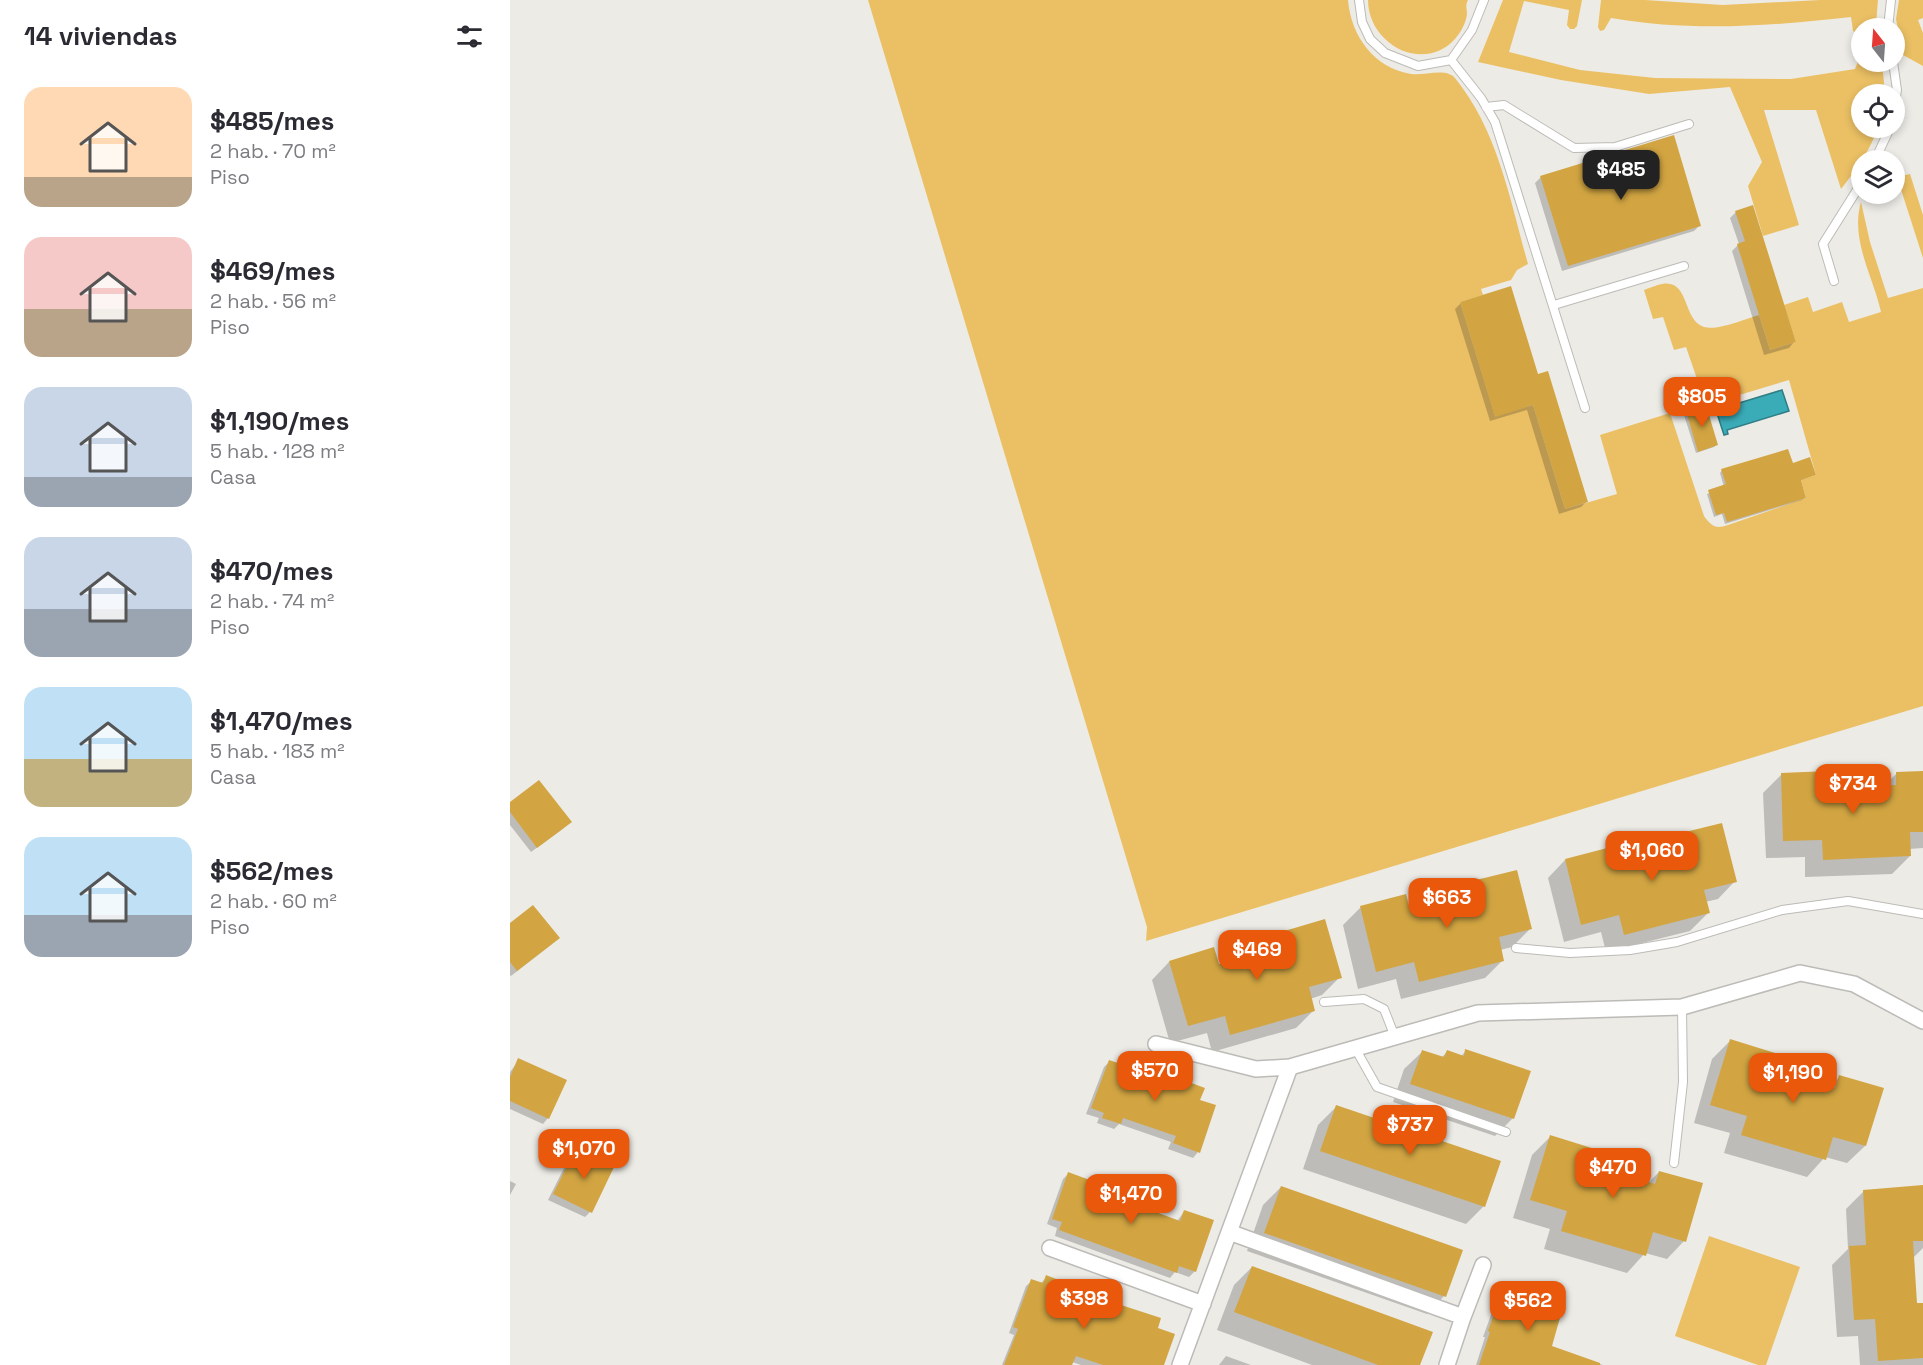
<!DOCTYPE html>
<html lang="es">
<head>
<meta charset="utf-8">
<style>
  :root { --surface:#fff; --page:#f7f7f7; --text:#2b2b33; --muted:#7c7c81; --accent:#ea580c }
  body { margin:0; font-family:"Space Grotesk",sans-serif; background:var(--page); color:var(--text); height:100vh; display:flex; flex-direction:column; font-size:22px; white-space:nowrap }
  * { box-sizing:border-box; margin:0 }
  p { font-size:20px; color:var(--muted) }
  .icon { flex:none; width:33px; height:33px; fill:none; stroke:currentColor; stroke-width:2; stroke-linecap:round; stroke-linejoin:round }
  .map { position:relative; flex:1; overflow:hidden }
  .side { display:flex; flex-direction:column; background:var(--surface); width:510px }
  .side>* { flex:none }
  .needle { width:39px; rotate:343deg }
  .buttons { position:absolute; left:1341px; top:18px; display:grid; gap:12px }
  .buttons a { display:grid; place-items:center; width:54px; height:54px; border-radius:50%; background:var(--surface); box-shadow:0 3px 9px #0003; font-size:30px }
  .price { position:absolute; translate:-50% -51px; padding:0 14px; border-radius:12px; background:var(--accent); color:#fff; font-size:20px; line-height:39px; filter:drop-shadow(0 2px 3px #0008) }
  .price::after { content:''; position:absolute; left:50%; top:36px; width:18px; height:14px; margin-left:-9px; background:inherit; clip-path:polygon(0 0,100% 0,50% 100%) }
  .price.selected { background:#222; color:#fff }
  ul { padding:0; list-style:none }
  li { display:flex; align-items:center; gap:18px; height:150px; padding:0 24px }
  li span { display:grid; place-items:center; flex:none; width:168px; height:120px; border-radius:18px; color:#555 }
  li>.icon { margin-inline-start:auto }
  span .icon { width:72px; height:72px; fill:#fffc; stroke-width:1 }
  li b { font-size:26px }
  h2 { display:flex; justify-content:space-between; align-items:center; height:72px; padding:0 24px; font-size:26px }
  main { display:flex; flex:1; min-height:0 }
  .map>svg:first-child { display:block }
  .green { fill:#ebc064 }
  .water { fill:#3aacb8; stroke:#2f7e86; stroke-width:1.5 }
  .shadow { fill:#0003 }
  .building { fill:#d2a542 }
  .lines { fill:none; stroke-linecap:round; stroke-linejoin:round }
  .lane-casing { stroke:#bdbbb7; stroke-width:10 }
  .street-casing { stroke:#bdbbb7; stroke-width:18 }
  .lane { stroke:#fff; stroke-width:8 }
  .street { stroke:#fff; stroke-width:15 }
</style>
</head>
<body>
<main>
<section class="side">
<h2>14 viviendas<svg class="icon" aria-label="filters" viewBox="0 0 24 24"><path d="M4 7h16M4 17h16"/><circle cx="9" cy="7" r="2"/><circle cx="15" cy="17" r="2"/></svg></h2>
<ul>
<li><span style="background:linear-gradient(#ffd9b3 75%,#b9a48a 0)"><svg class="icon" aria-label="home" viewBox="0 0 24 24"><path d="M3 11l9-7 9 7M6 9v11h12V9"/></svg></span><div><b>$485/mes</b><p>2 hab. · 70 m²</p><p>Piso</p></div></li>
<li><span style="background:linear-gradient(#f6c9c9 60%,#b9a48a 0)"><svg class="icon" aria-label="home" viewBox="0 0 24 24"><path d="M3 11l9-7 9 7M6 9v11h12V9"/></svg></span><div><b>$469/mes</b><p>2 hab. · 56 m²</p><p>Piso</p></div></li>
<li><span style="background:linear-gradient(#c9d6e8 75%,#9aa5b1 0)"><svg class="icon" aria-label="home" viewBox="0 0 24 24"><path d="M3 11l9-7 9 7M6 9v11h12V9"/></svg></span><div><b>$1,190/mes</b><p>5 hab. · 128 m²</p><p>Casa</p></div></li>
<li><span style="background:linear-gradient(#c9d6e8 60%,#9aa5b1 0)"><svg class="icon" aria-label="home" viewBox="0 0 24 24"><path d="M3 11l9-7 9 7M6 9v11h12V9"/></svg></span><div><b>$470/mes</b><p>2 hab. · 74 m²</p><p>Piso</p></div></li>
<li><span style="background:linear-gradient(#bfe0f5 60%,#c2b280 0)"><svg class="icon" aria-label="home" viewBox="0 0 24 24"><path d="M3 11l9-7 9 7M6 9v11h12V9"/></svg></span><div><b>$1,470/mes</b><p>5 hab. · 183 m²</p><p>Casa</p></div></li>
<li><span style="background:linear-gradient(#bfe0f5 65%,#9aa5b1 0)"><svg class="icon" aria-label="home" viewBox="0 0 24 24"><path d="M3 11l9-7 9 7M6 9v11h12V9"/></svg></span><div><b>$562/mes</b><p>2 hab. · 60 m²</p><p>Piso</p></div></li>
</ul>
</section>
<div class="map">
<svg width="1413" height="1365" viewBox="0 0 1413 1365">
  <rect width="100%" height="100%" fill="#edebe6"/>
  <path class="green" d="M358,0h480c3,36 26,68 63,74 13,2 35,-7 44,4 43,53 55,122 73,186l-11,6 -6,10 -30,9 2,6 -23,7 35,114 38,-11 32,104 52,-15 -17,-59 70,-22 34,103c8,11 12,13 24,9l78,-27 -5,-18 15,-5 -27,-95 -83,25 -20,-58 -12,3 -11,-33 -10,2 -9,-29c6,-2 12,-5 18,-6 28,-5 20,36 42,43 13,4 41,-8 55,-12l11,35 26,-8 -12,-37 24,-8 5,15 29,-10 7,20 32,-10c-8,-36 -31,-72 -20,-110l9,40 18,56 35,-10v418l-777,235 1,-14z
    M858,0h100c-3,6 -1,8 -1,14 -1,9 -6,18 -12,25 -32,35 -87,5 -87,-39z
    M993,0h79l-5,26 -3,3h-4l-3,-4 2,-15 -45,-9 -15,51 71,18 75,8 136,1 64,-10 6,-15 1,8h20l3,32h-23v34h16c-9,24 -21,41 -37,61l-25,-79h-52l35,115 -36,11 -15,-50 14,-24 -32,-75 -81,7 -88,-14 -83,-18z
    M1091,0h44l78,5 97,-5h58l-2,24 -4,4h-10l-1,3 -5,2 -3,-2 -2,-14c-80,9 -160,15 -240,1l-7,12 -4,1 -2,-4z
    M1389,0h24v18l-5,2 5,13v33l-20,-11 -7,-36z
    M1400,174l13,41v43l-26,-81z
    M1199,1236l91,31 -34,98h-8l-83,-29z"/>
  <path class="water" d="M1272,390l7,21 -62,19 1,4 -4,1 -8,-25z"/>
  <path class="shadow" d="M1031,177l159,48 -6,6 -132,40 -27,-88z
    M1226,212l58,130 -5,6 -25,7 -32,-104 7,-7 -9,-26z
    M951,303l76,73 50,125 -6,6 -22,7 -32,-104 -37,11 -35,-112z
    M1177,412l29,33 -2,2 -18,6 -12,-38z
    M1282,465l22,10 -15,6 5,17 -2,2 -77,24 -3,-10 -8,3 -7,-23 17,-7 -4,-14 2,-3z
    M1413,772v76l-14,1 1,7 -18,18 -87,3v-20l-39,1 -3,-65 18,-18 47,15 55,-3 14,-14z
    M0,804l54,24 -33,24 -21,-27z
    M1168,835l57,46 -17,18 -13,3 3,11 -18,18 -84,21 -5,-20 -37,10 -16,-64 17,-18 49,5 46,-11z
    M963,882l57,47 -18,18 -12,3 3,10 -18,18 -84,21 -5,-20 -38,10 -15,-64 18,-18 48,5 46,-11z
    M0,925l42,19 -41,32 -1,-1z
    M771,933l59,44 -18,18 -12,4 4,11 -18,18 -84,24 -5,-19 -37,10 -18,-63 17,-18 49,3 45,-14z
    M1220,1041l39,29 60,17 11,-10 25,69 -18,17 -22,-6 -18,20 -83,-24 6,-20 -36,-10 18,-64z
    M956,1051l47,67 -18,18 -102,-34 11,-33 18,-17 19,6 6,-6 14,4z
    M9,1060l29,58 -5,6 -33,-15v-37z
    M617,1060l72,41 -1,51 -5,6 -25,-9 3,-7 -52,-18 -5,5 -17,-6 2,-5 -13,-4 18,-47 5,-5 12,4z
    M826,1107l148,99 -18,18 -163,-55 15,-44z
    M1040,1137l38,28 60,18 11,-11 25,69 -17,18 -22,-6 -18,20 -83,-24 6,-20 -37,-11 19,-63z
    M67,1148l13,64 -5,5 -37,-17 23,-46z
    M558,1174l64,31 45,16 7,-9 11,59 -6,6 -14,-5 -5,6 -115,-42 2,-8 -10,-4 16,-45z
    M0,1181l6,3 -6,11z
    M771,1187l163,109 -17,18 -180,-63 16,-46z
    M1413,1187v61l-9,9 1,48 8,-1v61h-63l-2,-29 -21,1 -5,-72 16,-16 -2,-40 18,-18z
    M742,1267l167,98h-107l-95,-35 17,-45z
    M537,1277l109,51 6,37h-81l-9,-3 -1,3h-69l12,-30 -5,-2 17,-47 6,-5 9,2z
    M1009,1288l32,59 52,18h-127l9,-28h-2l13,-36 6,-5 9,2 2,-5z
    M716,1356l25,9h-32z"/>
  <path class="building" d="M1164,135l27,91 -133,40 -28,-90z
    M1243,205l43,137 -26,8 -33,-106 8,-3 -10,-30z
    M1001,286l27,88 10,-3 40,131 -23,7 -32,-104 -38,12 -35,-115z
    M1196,405l12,40 -20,7 -12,-41z
    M1278,449l5,14 17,-6 6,18 -15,5 5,18 -79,24 -3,-9 -8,2 -8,-25 18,-6 -5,-15z
    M1318,771l1,17 67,-3v-13l27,-1v61h-13l1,24 -88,4 -1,-20 -39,1 -2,-68z
    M29,780l33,42 -35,26 -27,-36v-10z
    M1212,823l15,59 -33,8 6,23 -86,22 -5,-20 -38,10 -16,-66 46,-12 4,16 66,-16 -4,-13z
    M1007,870l15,59 -33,8 5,24 -85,21 -5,-20 -38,10 -16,-66 46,-12 4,16 66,-16 -4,-13z
    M23,905l27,33 -43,33 -7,-9v-39z
    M815,919l17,59 -33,9 6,24 -85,24 -5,-19 -37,10 -19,-65 45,-14 5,17 65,-19 -3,-13z
    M1220,1039l45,14 -4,16 64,19 4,-13 45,13 -18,58 -33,-9 -7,23 -85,-25 6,-19 -37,-11z
    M955,1049l66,22 -17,48 -104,-35 12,-34 22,7 3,-7 17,6z
    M8,1058l49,22 -18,39 -39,-18v-24z
    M616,1059l60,20v2l19,7 -5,12 16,5 -16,48 -27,-10 3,-7 -53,-18 -2,6 -19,-6 2,-5 -13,-5 18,-48 15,5z
    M826,1105l165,56 -16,46 -165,-56z
    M1040,1135l45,14 -5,15 65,20 4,-13 44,12 -17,59 -33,-10 -7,24 -85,-25 6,-20 -37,-11z
    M67,1146l38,19 -23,48 -39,-19z
    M558,1172l68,25 -2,7 46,17 4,-11 30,10 -18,52 -17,-6 -2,7 -118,-43 3,-8 -10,-3z
    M1413,1185v56h-10l4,62h6v55l-45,3 -3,-42 -21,1 -5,-74 17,-1 -3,-55z
    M771,1186l182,64 -17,47 -182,-64z
    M742,1266l181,66 -13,33h-42l-144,-53z
    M536,1275l75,30 40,13 -3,10 17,6 -11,31h-61l-27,-9 -4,9h-68l14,-36 -5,-2 18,-48 12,4z
    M1008,1286l47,14 -13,46 48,17v2h-121l11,-33 -2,-1 13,-37 13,4z"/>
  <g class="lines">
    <defs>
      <path id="lane" d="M849,0l3,22 8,17 15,14 33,13 33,-6 21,-30 12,-30
        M1378,28l3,-28
        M941,60l30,38 14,24 90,286
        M1383,62l4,28 -3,20
        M976,107l18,-2 70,43 41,-1 74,-23
        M1365,160l15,-32
        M1324,281l-11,-37 39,-62
        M1044,305l130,-39
        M1006,948l54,5 60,-3 47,-8 105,-32 66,-9 75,13
        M814,1002l40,-3 20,10 11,28
        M845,1048l22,39 129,45
        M1164,1163l9,-81 -1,-75"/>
      <path id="street" d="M646,1044l100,25 34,-2 188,-54 204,-6 118,-34 54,11 69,37
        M719,1232l234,85
        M540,1248l153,56
        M670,1365l110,-298
        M937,1365l16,-48 20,-52"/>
    </defs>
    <use href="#lane" class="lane-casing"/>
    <use href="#street" class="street-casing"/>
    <use href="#lane" class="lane"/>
    <use href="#street" class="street"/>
  </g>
</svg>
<div class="buttons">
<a><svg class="needle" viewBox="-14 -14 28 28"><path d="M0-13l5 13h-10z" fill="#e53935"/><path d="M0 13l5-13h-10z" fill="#7c7c81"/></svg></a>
<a><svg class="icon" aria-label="locate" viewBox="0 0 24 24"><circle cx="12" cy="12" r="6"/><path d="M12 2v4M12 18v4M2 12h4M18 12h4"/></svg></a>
<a><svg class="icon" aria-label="layers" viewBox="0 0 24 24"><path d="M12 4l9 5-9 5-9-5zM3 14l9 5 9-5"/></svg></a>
</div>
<b class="price selected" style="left:1111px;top:201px">$485</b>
<b class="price" style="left:1192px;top:428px">$805</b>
<b class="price" style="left:1343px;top:815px">$734</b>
<b class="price" style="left:1142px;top:882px">$1,060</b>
<b class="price" style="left:937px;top:929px">$663</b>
<b class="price" style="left:747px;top:981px">$469</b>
<b class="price" style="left:645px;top:1102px">$570</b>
<b class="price" style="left:1283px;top:1104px">$1,190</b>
<b class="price" style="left:900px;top:1156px">$737</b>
<b class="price" style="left:74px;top:1180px">$1,070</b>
<b class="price" style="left:1103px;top:1199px">$470</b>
<b class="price" style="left:621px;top:1225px">$1,470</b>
<b class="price" style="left:574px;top:1330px">$398</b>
<b class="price" style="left:1018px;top:1332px">$562</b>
</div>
</main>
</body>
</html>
